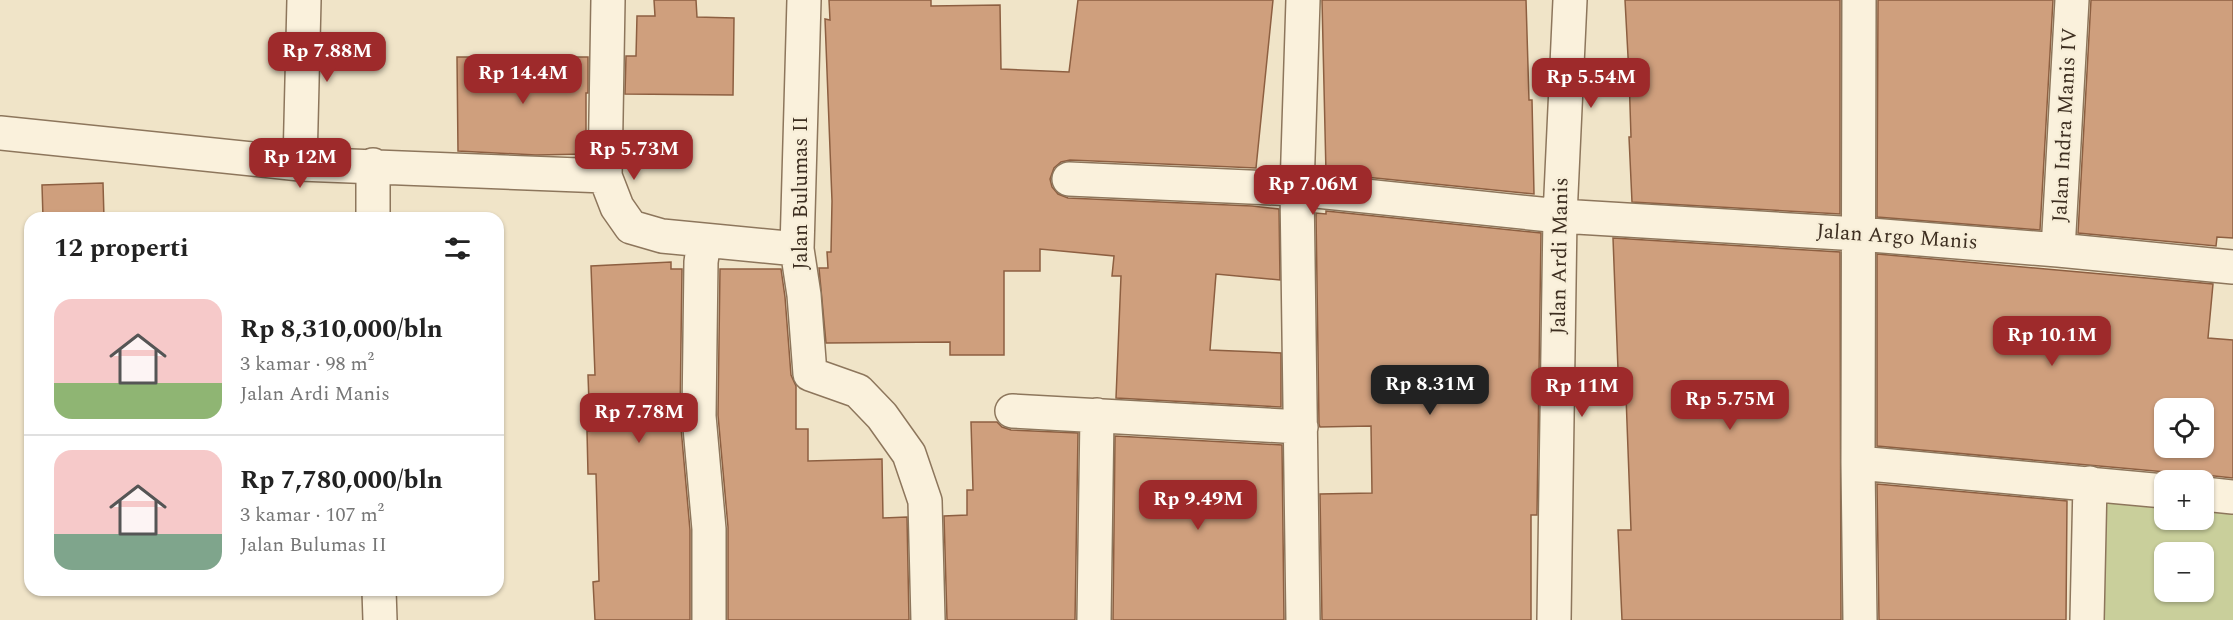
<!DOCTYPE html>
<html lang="id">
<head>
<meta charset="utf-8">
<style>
  :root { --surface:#fff; --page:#f6f6f6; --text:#222; --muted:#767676; --line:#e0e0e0; --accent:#9e2a2b }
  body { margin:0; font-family:Spectral,serif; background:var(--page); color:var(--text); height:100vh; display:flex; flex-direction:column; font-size:22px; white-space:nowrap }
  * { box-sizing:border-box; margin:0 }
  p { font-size:20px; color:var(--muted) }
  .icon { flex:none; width:33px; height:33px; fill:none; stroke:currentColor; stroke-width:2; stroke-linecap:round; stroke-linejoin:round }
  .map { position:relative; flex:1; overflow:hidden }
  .sheet { position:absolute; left:24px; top:212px; width:480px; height:384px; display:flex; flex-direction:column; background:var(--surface); border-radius:18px; box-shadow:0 2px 4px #0004 }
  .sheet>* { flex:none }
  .controls { position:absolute; left:2154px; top:398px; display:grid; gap:12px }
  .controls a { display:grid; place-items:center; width:60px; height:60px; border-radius:12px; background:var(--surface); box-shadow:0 2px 4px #0004; font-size:30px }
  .price { position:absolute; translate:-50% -51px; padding:0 14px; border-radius:12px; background:var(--accent); color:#fff; font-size:20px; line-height:39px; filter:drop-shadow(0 2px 3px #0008) }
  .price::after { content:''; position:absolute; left:50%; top:36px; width:18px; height:14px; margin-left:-9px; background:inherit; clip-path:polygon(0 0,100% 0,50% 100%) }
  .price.on { background:#222; color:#fff }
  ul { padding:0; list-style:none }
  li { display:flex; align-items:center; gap:18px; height:150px; padding:0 30px }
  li+li { border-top:2px solid var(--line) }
  li span { display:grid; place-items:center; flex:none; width:168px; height:120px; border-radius:18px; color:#555 }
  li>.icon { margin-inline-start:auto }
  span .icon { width:72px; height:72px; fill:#fffc; stroke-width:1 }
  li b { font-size:26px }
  h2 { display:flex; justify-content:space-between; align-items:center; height:72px; padding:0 30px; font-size:26px }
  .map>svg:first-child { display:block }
  .green { fill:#c9cf9b; fill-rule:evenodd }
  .building { fill:#cf9f7d; stroke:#8d5f41; stroke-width:1.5; fill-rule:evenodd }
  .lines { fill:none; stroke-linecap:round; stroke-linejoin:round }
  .minor-casing { stroke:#8d765c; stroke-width:36 }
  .minor { stroke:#faf1dc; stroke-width:33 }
  .labels { text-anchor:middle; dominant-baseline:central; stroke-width:4.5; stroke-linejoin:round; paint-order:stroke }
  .street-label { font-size:21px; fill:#3d2e20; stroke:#f7eed8 }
</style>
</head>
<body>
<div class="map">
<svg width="2233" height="620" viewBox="0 0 2233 620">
  <rect width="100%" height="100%" fill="#f0e4c8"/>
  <path class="green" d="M2098,496l66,5v18h40v-15l29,2v114h-138zM2164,552h40v39h-40z"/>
  <path class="building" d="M654,0h42l1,17 37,1 -1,77 -108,-1 1,-38h10l1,-40h18z
    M829,0h102v6l69,-1 1,64 68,3 9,-72h195l-17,168 -186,-8 -9,2 -7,6 -4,11 2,8 6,7 10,4 184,8 27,3 1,71 -64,-6 -6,76 71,3v54l-165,-9 5,-122h-9l2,-20 -74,-7v22h-36v84h-54v-13l-124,1 -7,-75h9l-1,-16h4l1,-51 -7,-182 5,1z
    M1322,0h204l3,100h3l2,94 -208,-21z
    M1625,0h215v214l-208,-12 -3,-65h2l-2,-62z
    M1878,0h175l-13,230 -163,-13z
    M2091,0h142v238l-16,-1 -1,9 -138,-13z
    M457,57h131v36h-2v61l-50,1 -78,-4z
    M103,183l1,35h-61l-1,-33z
    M1326,211l215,22 -4,282h-6v105h-209l-2,-126 52,-1 -1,-67 -51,1 -1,-3 -3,-211 10,1z
    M1613,238l227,14 1,368h-219l-4,-90h13l-5,-134h-7z
    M1877,254l336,30 -5,54 25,2v138l-28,-3 -8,2 -5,3h-13l-5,-5 -8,-3 -289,-26zM2164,408h40v39h-40z
    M671,262v7h11l-2,147 10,114v90h-95l-2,-38 6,-1 -3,-107h-8l-1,-43h3l-2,-56h7l-4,-109z
    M720,269h61l4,28 6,78 5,11v43h12v32l74,-2 1,59 24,-1 2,103h-181v-93l-10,-112z
    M971,422h26l5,5 9,3 67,3 -3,187h-128l-3,-104 23,-1v-25h6z
    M1115,436l167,9 2,175h-171z
    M1877,484l190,17 -1,119h-187z"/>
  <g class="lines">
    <defs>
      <path id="minor" d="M608,0l-3,176 12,31 14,20 31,9 135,13
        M804,0l-7,249 7,46 6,79 48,17 24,25 27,38 16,47 3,119
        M1303,0l-6,189 6,431
        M1859,0l-1,463 2,157
        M0,133l300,31 305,12
        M300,164l4,-164
        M373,165v53
        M1069,179l228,10 263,27 298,18 200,16 175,17
        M704,241l-3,21 -2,154 10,113v91
        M2058,250l14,-250
        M1012,411l289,16
        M1858,463l306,28
        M2204,494l29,3
        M379,590l1,30
        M1094,620l3,-205
        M1554,620l6,-404 10,-216
        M2087,620l3,-137"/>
    </defs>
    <use href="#minor" class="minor-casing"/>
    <use href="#minor" class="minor"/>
  </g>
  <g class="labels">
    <g class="street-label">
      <text transform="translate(2065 125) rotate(-87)">Jalan Indra Manis IV</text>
      <text transform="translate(801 193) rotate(-90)">Jalan Bulumas II</text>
      <text transform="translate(1897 237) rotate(4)">Jalan Argo Manis</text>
      <text transform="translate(1560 256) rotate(-89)">Jalan Ardi Manis</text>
    </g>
  </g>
</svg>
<div class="controls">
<a><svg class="icon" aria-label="locate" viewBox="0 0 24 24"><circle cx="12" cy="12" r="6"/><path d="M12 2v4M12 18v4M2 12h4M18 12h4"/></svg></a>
<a>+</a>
<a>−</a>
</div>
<b class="price" style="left:327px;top:83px">Rp 7.88M</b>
<b class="price" style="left:523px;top:105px">Rp 14.4M</b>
<b class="price" style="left:1591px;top:109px">Rp 5.54M</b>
<b class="price" style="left:634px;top:181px">Rp 5.73M</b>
<b class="price" style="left:300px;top:189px">Rp 12M</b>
<b class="price" style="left:1313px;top:216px">Rp 7.06M</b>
<b class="price" style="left:2052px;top:367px">Rp 10.1M</b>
<b class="price on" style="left:1430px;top:416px">Rp 8.31M</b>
<b class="price" style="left:1582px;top:418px">Rp 11M</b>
<b class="price" style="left:1730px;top:431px">Rp 5.75M</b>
<b class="price" style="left:639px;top:444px">Rp 7.78M</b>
<b class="price" style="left:1198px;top:531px">Rp 9.49M</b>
<section class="sheet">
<h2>12 properti<svg class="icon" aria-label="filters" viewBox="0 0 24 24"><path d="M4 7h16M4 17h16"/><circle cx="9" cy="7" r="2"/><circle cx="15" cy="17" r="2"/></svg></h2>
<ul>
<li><span style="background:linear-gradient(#f6c9c9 70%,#8fb573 0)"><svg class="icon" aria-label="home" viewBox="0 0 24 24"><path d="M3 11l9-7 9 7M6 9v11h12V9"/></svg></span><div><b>Rp 8,310,000/bln</b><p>3 kamar · 98 m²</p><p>Jalan Ardi Manis</p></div></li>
<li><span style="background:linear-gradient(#f6c9c9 70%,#7fa58c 0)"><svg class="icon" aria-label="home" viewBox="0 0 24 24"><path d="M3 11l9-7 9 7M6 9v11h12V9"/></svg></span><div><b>Rp 7,780,000/bln</b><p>3 kamar · 107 m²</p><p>Jalan Bulumas II</p></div></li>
</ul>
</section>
</div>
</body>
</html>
